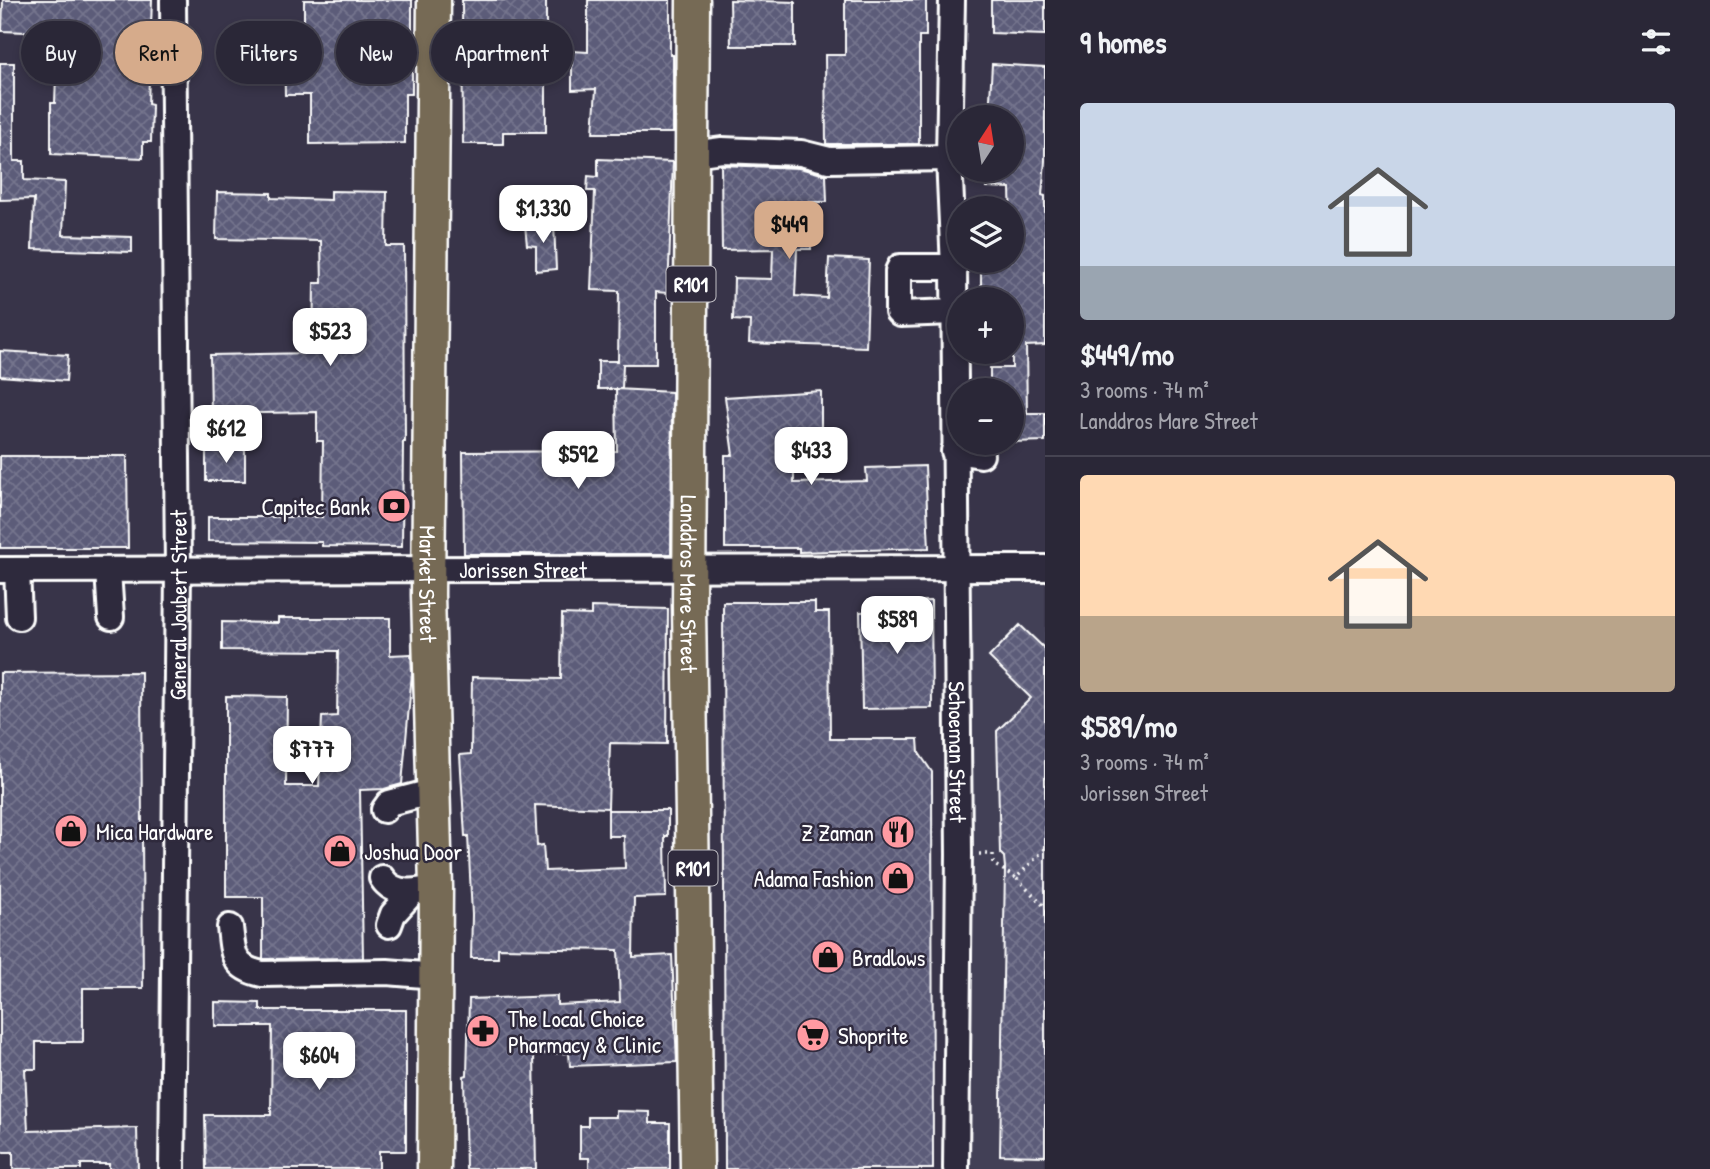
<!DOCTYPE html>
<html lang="en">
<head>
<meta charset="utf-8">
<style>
  :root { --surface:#2a2737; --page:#322f3f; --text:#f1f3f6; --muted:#a5a5ad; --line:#464452; --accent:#d6ab8b }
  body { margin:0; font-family:"Patrick Hand",sans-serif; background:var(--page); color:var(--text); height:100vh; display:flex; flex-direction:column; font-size:26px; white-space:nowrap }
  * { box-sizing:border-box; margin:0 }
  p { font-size:23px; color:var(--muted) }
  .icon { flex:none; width:38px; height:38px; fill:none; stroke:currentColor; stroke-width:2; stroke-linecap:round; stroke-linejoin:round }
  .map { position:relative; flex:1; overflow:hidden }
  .drawer { display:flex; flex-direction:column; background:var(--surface); width:665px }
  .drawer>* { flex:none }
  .banner { position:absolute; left:21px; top:21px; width:665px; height:63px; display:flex; gap:14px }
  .needle { width:46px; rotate:12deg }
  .buttons { position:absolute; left:947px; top:105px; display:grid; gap:14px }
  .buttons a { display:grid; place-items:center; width:77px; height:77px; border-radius:50%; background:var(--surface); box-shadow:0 4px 10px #0003,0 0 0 2px var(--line); font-size:35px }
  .price { position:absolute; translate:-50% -60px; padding:0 16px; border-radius:14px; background:#fff; color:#222; font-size:23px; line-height:46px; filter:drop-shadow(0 2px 4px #0008) }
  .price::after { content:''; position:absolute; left:50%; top:42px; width:21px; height:16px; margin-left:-10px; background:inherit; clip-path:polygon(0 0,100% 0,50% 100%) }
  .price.active { background:var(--accent); color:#111 }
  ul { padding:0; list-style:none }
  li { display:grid; align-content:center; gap:14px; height:371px; padding:0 35px }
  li+li { border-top:2px solid var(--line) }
  li span { display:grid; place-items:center; height:217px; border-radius:7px; color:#555 }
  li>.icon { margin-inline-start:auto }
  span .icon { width:126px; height:126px; fill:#fffc; stroke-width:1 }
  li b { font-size:30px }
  h2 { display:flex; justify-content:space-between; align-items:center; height:84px; padding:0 35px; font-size:30px }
  .chip { padding:0 24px; border-radius:32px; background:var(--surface); box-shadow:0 4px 10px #0003,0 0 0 2px var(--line); font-size:24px; line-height:63px }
  .chip.active { background:var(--accent); color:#111 }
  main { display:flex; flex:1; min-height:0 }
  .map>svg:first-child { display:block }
  .built { fill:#424057 }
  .building { fill:url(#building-cross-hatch); stroke:#fff; stroke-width:2 }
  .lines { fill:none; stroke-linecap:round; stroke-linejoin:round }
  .minor-casing { stroke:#fff; stroke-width:30 }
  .major-casing { stroke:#fff; stroke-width:37 }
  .path { stroke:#fff; stroke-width:3.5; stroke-dasharray:2 5; stroke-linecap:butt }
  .minor { stroke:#2f2a3d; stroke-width:24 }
  .major { stroke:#766a54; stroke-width:32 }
  .labels { text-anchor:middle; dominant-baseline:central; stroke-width:5; stroke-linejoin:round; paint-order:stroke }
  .shield { fill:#2f2a3d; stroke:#c1bfc5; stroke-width:2 }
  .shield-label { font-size:21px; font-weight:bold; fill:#fff }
  .poi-label { font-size:23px; fill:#fff; stroke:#2f2a3d; text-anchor:start }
  .street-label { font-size:23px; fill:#fff; stroke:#2f2a3d }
</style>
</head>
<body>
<main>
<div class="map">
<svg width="1045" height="1169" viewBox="0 0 1045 1169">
  <defs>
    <pattern id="building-cross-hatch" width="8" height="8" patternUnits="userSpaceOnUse" patternTransform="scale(1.75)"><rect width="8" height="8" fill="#5b5b79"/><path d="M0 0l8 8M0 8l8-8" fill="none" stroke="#74748d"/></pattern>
  </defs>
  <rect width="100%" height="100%" fill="#383449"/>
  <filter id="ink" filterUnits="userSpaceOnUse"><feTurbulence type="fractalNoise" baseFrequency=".0143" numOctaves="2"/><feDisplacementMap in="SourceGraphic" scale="14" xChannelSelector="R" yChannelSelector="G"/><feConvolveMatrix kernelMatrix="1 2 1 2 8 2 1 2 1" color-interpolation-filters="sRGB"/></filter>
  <g filter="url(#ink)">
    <path class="built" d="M1045,574v595h-91l6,-594z"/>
    <path class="building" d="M3,0h149l-4,104 4,1 -1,37h-8v16l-92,-4v-51h4l2,-54 -32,-1 1,-16 -24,-1z
      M304,0h108v94h-7v49l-95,1v-49h-25l-1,-51h20z
      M462,0h84v132h-43v12h-40z
      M588,0h82v55h3v78h-80l3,-44 -24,1v-39l16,1z
      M730,0l65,2v44h-64z
      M845,0h81v36h-7v108h-93l-1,-89h20z
      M991,0h54v35l-54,-2z
      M0,63h14v98h10v19l41,2 -2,53 69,2v15l-100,-3 2,-50 -34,1z
      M992,64l53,3v94l-3,34 3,1v149l-19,1 1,67h18v28l-33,1v-52h-22v-22h22v-69h-31v-38h31l-2,-73 -24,-1 1,-17h25v-53h-23z
      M598,159l75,3 -5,131 -12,-1v72h-33l-1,25h-24v-28h20l1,-70 -28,-1 4,-99h-8l1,-15 10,1z
      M721,165l78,3 27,7 1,27h-17l1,47h-14l-2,47 32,2 2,-40 40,2 -3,87 -117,-4 1,-22 -17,-1 1,-42 38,1 1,-30 -51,1z
      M331,191l56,1 -1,54h18l1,196h-2l-1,105 -80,-1v-4l-114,-1v-24h114l1,-76h-6v-29l-106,2 -1,-59 103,-2 1,-70h8l-1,-42 -105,-2 1,-47 54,1v5l60,2z
      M554,224l2,45 -20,2v-25l-9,-1 -2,-20z
      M0,351l68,4 -2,26 -66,-5z
      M616,389l56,3 -1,162h-207l-1,-102 154,-1z
      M821,391v48h-27v44l73,-2 -1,-13 59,-2 4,82 -130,4v-4h-74v-93h8l-8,-58z
      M245,449v32h-39v-31z
      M0,456h127l1,92h-128z
      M931,601l1,107 -70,1 -2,-97 17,-1v-9z
      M723,602h92v10h14l1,127h88l1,14 13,19 1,397h-208z
      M591,607l77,2 -1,135 -57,-1 -2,65 -73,-3 2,41 6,-1 2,26 80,-3 -1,-32h-16v-26h60v26h-3l1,61 -32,1 -1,59 39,-2 5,107 -107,4 -1,-13 -35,1 2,115h-70l-2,-93 3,-1 2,-76 88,-3v9l63,-3 -2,-52 -120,-2v10h-27l1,-43 -4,-79h-3l-5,-81 11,-1 1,-77 89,2 1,-65 29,1z
      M278,618h112v37l21,-1 1,19 -10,111 -18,5 -24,1 3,168 -100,1v-62h-37v-201l61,1 -1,89h33l3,-69 15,-1 1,-65 -116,-1v-28l56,1z
      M1020,625l25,24v507l-45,-1 5,-287 -1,-11 -4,-4 -3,-122 34,-33 -42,-41z
      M141,672l2,316h-60v54h-47v27h-11l3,62 109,-3 1,41h-29v-5h-28v5h-68v-17h-13v-479z
      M215,1002l45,1v7h146v141h-27v18h-173l-1,-54h66l1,-89h-57z
      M616,1111l34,1v11h20v46h-81v-11h-9v-32h8v-9h28z"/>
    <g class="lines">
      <defs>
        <g id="minor">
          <path id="s1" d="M952,0l-3,158 5,109 5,587 -3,315"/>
          <path d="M692,154l30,-4 79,3 28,7 120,-2"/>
          <path d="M954,312l-54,2 -2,-2v-41l2,-4h54"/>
          <path d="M954,451l27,4"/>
          <path id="s2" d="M0,570l1045,-2"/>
          <path d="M17,570l2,47"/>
          <path d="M108,570l3,47"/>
          <path d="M384,810l5,-7 46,-12"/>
          <path d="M382,878c12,19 36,14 54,9"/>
          <path d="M389,925l4,-11 19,-21"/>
          <path d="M230,927c3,26 2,41 32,47l125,-2 49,4"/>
          <path id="s3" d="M172,1169l6,-599 -5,-570"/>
        </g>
        <g id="major">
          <path id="s4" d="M434,0l-6,595 8,292 -2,282"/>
          <path id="s5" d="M693,0l-4,606 8,563"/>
        </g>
      </defs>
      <use href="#minor" class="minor-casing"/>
      <use href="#major" class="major-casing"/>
      <path class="path" d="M1045,849l-29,29 29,29
        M979,854h14v10l12,7
        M1008,873l8,5"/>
      <use href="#minor" class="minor"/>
      <use href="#major" class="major"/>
    </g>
  </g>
  <defs>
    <symbol id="bank-disc" viewBox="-11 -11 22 22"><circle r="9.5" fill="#ff9aa2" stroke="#2f2a3d"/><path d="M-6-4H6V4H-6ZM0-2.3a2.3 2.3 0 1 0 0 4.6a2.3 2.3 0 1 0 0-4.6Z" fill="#111"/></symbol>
    <symbol id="shop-disc" viewBox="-11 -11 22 22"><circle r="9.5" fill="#ff9aa2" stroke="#2f2a3d"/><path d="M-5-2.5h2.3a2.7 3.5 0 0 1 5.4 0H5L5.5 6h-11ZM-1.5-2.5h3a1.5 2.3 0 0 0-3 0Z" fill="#111"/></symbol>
    <symbol id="restaurant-disc" viewBox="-11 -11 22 22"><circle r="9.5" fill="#ff9aa2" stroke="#2f2a3d"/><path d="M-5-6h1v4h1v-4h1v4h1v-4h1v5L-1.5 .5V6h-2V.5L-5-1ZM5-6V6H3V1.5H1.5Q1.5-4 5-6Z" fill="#111"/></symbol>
    <symbol id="pharmacy-disc" viewBox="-11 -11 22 22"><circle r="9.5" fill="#ff9aa2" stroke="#2f2a3d"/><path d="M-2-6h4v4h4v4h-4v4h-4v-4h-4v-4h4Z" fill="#111"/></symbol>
    <symbol id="supermarket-disc" viewBox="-11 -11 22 22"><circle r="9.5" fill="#ff9aa2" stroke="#2f2a3d"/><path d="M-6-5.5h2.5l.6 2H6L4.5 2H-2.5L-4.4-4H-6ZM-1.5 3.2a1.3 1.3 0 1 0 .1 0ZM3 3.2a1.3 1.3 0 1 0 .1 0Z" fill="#111"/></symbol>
  </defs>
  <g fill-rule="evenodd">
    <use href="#bank-disc" x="375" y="487" width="38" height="38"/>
    <use href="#shop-disc" x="52" y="812" width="38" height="38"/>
    <use href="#restaurant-disc" x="879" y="813" width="38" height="38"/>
    <use href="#shop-disc" x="321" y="832" width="38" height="38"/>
    <use href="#shop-disc" x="879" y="859" width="38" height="38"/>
    <use href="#shop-disc" x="809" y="938" width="38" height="38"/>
    <use href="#pharmacy-disc" x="464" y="1012" width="38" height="38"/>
    <use href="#supermarket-disc" x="794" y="1016" width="38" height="38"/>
  </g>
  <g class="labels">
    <g class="shield">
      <rect x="666.5" y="266.5" width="49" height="35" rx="5"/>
      <rect x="668.5" y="850.5" width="49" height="35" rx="5"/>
    </g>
    <g class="shield-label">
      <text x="691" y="284">R101</text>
      <text x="693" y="868">R101</text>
    </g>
    <g class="poi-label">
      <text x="370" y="506" text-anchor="end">Capitec Bank</text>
      <text x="96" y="831">Mica Hardware</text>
      <text x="874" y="832" text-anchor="end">Z Zaman</text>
      <text x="364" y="851">Joshua Door</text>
      <text x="874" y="878" text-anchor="end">Adama Fashion</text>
      <text x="852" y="957">Bradlows</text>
      <text x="508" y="1018">The Local Choice<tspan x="508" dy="26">Pharmacy &amp; Clinic</tspan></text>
      <text x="838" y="1035">Shoprite</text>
    </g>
    <g class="street-label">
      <text stroke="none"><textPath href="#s2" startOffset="523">Jorissen Street</textPath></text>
      <text stroke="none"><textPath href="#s4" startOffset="584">Market Street</textPath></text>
      <text stroke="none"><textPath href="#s5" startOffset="584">Landdros Mare Street</textPath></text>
      <text stroke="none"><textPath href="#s3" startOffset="564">General Joubert Street</textPath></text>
      <text stroke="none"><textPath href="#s1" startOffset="752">Schoeman Street</textPath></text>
    </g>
  </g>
</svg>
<div class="buttons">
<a><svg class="needle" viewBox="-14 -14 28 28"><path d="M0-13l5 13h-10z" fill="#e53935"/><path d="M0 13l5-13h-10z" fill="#a5a5ad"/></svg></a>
<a><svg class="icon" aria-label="layers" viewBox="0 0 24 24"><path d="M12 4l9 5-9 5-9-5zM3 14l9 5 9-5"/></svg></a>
<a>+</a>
<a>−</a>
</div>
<b class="price" style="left:543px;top:245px">$1,330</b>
<b class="price active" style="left:789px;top:261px">$449</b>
<b class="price" style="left:330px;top:368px">$523</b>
<b class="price" style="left:226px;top:465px">$612</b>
<b class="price" style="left:811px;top:487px">$433</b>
<b class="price" style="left:578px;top:491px">$592</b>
<b class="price" style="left:897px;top:656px">$589</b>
<b class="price" style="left:312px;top:786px">$777</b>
<b class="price" style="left:319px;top:1092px">$604</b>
<div class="banner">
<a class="chip">Buy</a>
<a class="chip active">Rent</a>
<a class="chip">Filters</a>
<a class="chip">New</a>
<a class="chip">Apartment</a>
</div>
</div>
<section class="drawer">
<h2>9 homes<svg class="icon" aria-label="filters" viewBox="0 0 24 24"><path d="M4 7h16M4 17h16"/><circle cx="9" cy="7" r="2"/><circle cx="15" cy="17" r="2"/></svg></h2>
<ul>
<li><span style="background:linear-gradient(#c9d6e8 75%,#9aa5b1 0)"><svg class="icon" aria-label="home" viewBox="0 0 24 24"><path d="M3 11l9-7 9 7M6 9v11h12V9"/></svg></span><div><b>$449/mo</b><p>3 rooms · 74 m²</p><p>Landdros Mare Street</p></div></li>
<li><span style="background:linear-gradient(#ffd9b3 65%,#b9a48a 0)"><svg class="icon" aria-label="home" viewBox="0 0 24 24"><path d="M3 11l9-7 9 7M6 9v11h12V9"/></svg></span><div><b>$589/mo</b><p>3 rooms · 74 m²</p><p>Jorissen Street</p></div></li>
</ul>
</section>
</main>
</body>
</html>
